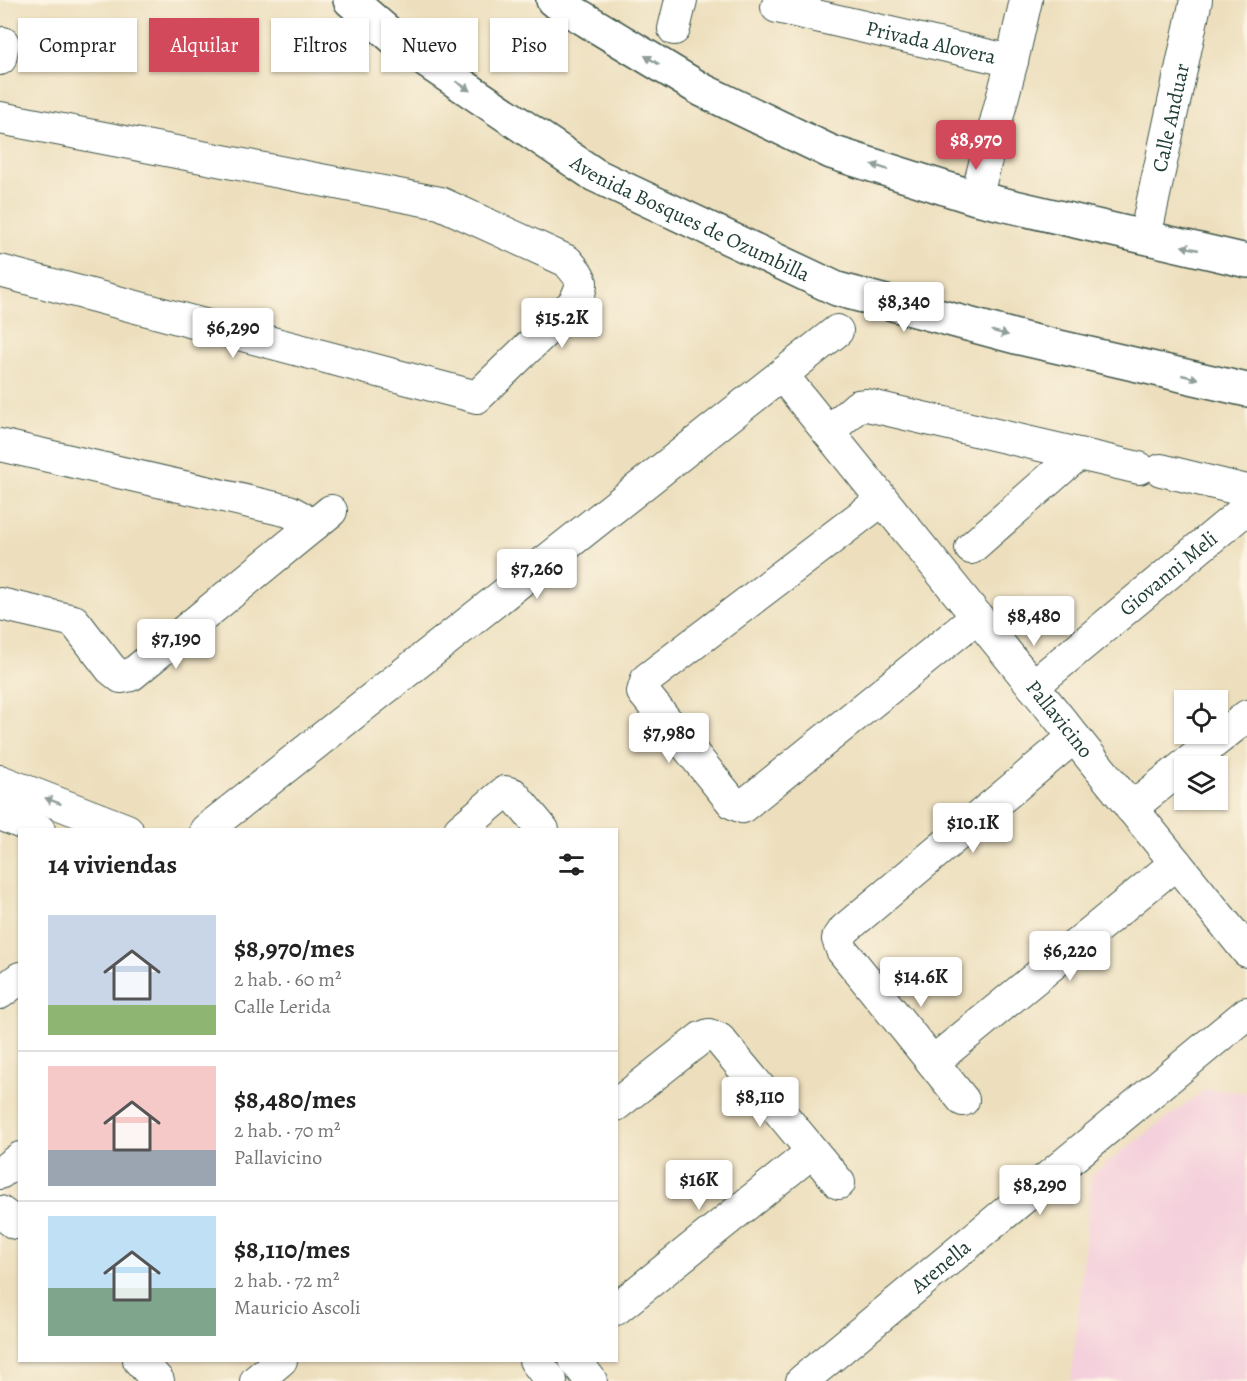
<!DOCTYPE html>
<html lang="es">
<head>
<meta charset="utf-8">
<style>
  :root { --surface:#fff; --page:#f6f6f6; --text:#222; --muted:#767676; --line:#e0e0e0; --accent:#d1495b }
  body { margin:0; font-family:Alegreya,serif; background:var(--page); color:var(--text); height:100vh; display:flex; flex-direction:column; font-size:22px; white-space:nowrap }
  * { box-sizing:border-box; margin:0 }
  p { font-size:20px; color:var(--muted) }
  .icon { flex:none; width:33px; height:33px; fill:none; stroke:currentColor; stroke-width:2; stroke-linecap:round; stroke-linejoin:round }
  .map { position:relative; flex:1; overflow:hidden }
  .side { position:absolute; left:18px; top:828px; width:600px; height:534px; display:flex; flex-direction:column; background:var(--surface); border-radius:0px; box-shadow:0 2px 4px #0004 }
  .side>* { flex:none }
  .guide { position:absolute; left:18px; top:18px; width:600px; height:54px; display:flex; gap:12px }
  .buttons { position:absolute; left:1174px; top:690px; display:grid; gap:12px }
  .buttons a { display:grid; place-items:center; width:54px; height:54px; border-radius:0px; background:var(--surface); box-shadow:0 2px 4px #0004; font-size:30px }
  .price { position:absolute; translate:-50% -51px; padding:0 14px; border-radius:6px; background:#fff; color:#222; font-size:20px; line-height:39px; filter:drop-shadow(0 2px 3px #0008) }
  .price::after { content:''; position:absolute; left:50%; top:36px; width:18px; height:14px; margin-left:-9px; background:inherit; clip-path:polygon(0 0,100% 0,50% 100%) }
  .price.on { background:var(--accent); color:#fff }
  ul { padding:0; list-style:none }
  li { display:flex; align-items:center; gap:18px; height:150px; padding:0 30px }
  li+li { border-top:2px solid var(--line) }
  li span { display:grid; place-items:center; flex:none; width:168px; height:120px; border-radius:0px; color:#555 }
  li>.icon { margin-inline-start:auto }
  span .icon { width:72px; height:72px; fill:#fffc; stroke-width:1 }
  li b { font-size:26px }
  h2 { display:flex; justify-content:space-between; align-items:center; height:72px; padding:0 30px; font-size:26px }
  .pill { padding:0 21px; border-radius:0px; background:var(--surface); box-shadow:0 2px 4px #0004; font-size:21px; line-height:54px }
  .pill.on { background:var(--accent); color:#fff }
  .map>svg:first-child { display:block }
  .built { fill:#f4cfdc }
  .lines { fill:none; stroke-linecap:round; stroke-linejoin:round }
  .minor-casing { stroke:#3e5549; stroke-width:34 }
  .secondary-casing { stroke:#3e5549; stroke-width:36 }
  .minor { stroke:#fff; stroke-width:32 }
  .secondary { stroke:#fff; stroke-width:33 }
  .oneway { fill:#8f9e9a }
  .labels { text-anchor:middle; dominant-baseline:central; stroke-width:5; stroke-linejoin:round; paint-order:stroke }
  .street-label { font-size:21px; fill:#1f3d34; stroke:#fcf5e5 }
</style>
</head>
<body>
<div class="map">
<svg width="1247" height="1381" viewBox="0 0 1247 1381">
  <rect width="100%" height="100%" fill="#fcf5e5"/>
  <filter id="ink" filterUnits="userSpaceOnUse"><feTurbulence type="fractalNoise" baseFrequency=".0167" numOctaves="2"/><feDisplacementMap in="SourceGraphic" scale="12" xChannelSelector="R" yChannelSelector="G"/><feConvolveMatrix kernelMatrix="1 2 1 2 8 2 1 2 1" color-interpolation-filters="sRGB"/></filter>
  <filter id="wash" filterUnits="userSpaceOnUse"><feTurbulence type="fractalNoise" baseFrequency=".008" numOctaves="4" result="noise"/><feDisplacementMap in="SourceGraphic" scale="24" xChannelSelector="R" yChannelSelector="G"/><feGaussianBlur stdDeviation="1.35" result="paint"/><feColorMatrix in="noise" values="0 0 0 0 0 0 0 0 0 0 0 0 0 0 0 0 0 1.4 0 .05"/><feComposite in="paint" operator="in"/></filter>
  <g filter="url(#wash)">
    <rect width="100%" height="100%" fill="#eddfbd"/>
    <path class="built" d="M1206,1089l41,4v288h-176l21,-207z"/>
  </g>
  <g filter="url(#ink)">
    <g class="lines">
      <defs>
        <g id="minor">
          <path id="s1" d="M777,7l235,54"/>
          <path d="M674,29l7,-29"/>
          <path d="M0,59l3,-16"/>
          <path d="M0,118l440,85 127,58c15,18 19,20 7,42l-97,94 -477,-126"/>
          <path d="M976,198l36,-137 14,-61"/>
          <path id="s2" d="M1145,237l51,-237"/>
          <path id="s3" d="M782,375l465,576"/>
          <path d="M828,432l30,-26 9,-1 272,63"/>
          <path d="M0,445l289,66 11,6 10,11"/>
          <path d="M1161,470l86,21"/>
          <path d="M882,500l-235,179 -4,13 90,111 9,4 235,-190"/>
          <path d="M971,548l107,-94"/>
          <path d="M0,604l74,17 37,48 10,8 10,-2 200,-164"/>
          <path id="s4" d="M1033,686l214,-178"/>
          <path d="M0,781l127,49"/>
          <path d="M1131,808l116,-92"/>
          <path d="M0,814l39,16"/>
          <path d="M206,830l631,-499"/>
          <path d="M460,830l45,-38 8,2 30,36"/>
          <path d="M0,993l20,-15"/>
          <path d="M933,1062l243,-199"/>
          <path d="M963,1100l-121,-150 -4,-11 7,-10 229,-192"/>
          <path d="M616,1105l85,-67 8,-3 10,4 120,144"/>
          <path d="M0,1173l20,-15"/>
          <path d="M0,1212l15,11"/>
          <path d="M616,1309l196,-157"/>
          <path d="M139,1360l19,21"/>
          <path d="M535,1360l16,21"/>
          <path d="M575,1360l16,21"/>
          <path d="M256,1381l25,-21"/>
          <path id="s5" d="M802,1381l445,-368"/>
        </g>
        <g id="secondary">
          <path id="s6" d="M350,0l51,44 194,131 242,114 183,49 227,52"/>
          <path d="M553,0l149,90 129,62 145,46 271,63"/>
        </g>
      </defs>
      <use href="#minor" class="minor-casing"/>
      <use href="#secondary" class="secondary-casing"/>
      <use href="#minor" class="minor"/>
      <use href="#secondary" class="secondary"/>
    </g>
    <defs><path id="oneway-solid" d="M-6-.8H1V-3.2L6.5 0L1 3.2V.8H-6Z" transform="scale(1.5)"/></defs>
    <g class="oneway">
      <use href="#oneway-solid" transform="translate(652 60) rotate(-149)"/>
      <use href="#oneway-solid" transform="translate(463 86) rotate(34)"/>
      <use href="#oneway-solid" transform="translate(880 167) rotate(-162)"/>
      <use href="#oneway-solid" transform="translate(1190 248) rotate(-167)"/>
      <use href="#oneway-solid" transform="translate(1000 333) rotate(15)"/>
      <use href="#oneway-solid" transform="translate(1190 377) rotate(13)"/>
      <use href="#oneway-solid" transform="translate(53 801) rotate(-159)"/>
    </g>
  </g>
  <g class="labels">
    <g class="street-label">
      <text stroke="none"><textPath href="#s1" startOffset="158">Privada Alovera</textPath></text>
      <text stroke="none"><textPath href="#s2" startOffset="122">Calle Anduar</textPath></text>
      <text stroke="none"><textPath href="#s6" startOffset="406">Avenida Bosques de Ozumbilla</textPath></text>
      <text stroke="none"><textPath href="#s4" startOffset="176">Giovanni Meli</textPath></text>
      <text stroke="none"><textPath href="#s3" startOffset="442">Pallavicino</textPath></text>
      <text stroke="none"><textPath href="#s5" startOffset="180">Arenella</textPath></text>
    </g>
  </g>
</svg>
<div class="buttons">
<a><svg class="icon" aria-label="locate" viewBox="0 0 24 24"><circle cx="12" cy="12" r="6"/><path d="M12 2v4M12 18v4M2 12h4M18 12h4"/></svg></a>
<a><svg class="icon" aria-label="layers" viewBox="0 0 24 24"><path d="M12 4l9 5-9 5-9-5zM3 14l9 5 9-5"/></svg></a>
</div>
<b class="price on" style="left:976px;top:171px">$8,970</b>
<b class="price" style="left:904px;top:333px">$8,340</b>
<b class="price" style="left:562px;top:349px">$15.2K</b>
<b class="price" style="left:233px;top:359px">$6,290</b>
<b class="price" style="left:537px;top:600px">$7,260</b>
<b class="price" style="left:1034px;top:647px">$8,480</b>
<b class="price" style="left:176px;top:670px">$7,190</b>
<b class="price" style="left:669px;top:764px">$7,980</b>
<b class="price" style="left:973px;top:854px">$10.1K</b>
<b class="price" style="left:1070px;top:982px">$6,220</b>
<b class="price" style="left:921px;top:1008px">$14.6K</b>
<b class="price" style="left:760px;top:1128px">$8,110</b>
<b class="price" style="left:699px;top:1211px">$16K</b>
<b class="price" style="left:1040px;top:1216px">$8,290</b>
<div class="guide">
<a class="pill">Comprar</a>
<a class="pill on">Alquilar</a>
<a class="pill">Filtros</a>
<a class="pill">Nuevo</a>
<a class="pill">Piso</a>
</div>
<section class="side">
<h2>14 viviendas<svg class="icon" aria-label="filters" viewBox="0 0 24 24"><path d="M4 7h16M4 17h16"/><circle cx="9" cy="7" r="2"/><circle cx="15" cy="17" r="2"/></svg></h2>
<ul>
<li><span style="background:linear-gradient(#c9d6e8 75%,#8fb573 0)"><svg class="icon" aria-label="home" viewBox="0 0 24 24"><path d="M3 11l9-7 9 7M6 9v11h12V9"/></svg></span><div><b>$8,970/mes</b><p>2 hab. · 60 m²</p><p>Calle Lerida</p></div></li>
<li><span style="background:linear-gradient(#f6c9c9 70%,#9aa5b1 0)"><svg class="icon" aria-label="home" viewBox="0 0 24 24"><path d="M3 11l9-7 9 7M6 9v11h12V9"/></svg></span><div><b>$8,480/mes</b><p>2 hab. · 70 m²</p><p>Pallavicino</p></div></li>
<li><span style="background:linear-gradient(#bfe0f5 60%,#7fa58c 0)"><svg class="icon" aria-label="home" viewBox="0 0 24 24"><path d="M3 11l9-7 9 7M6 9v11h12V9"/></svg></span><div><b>$8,110/mes</b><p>2 hab. · 72 m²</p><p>Mauricio Ascoli</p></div></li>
</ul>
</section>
</div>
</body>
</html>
